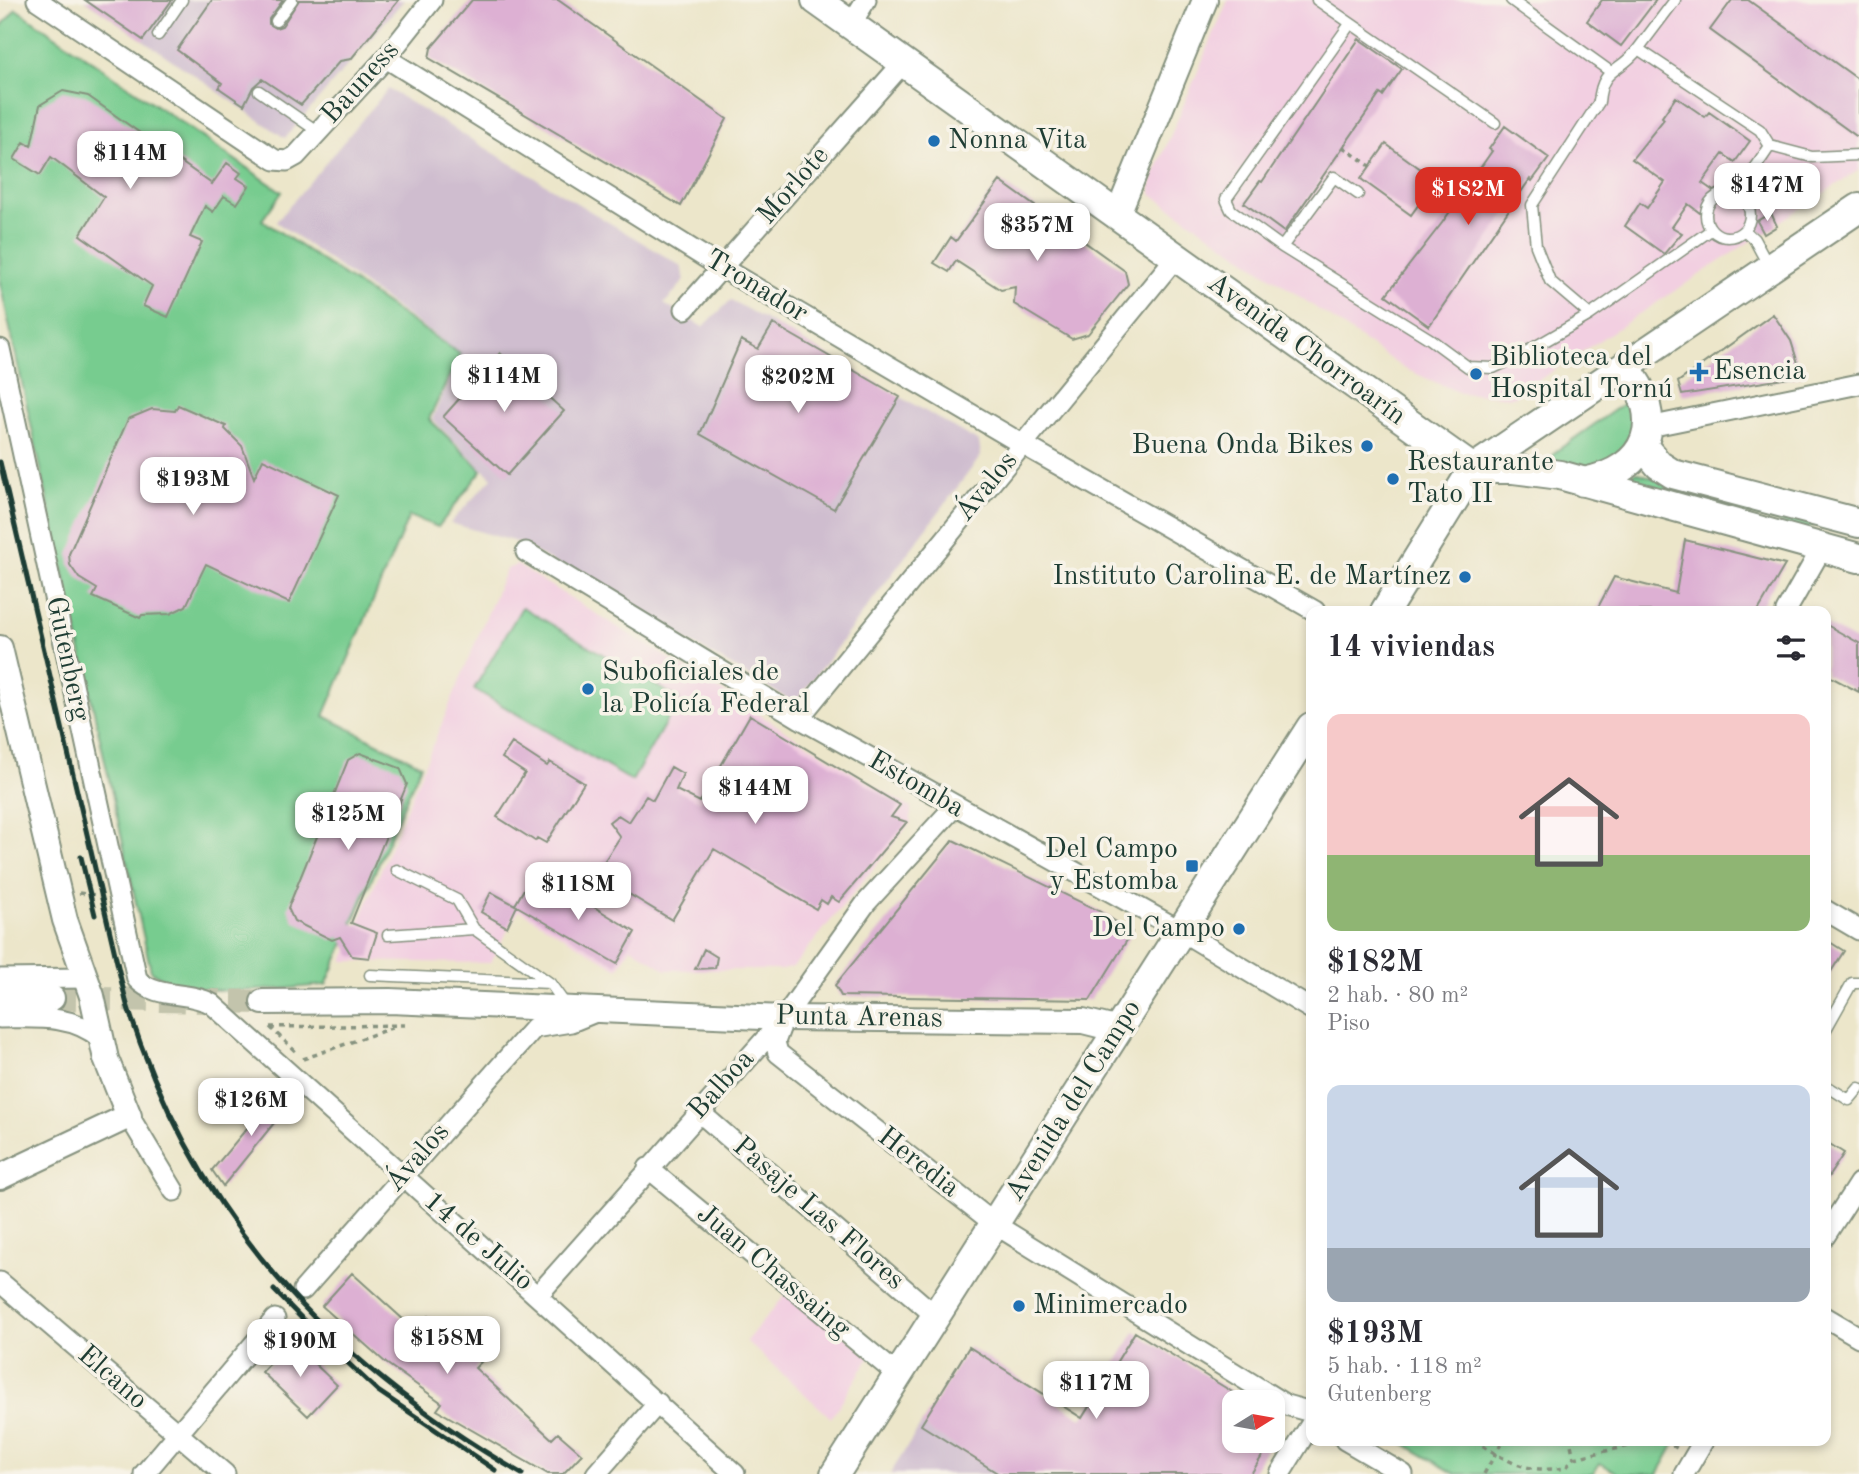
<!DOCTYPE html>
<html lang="es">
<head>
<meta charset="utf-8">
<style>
  :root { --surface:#fff; --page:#f2f2f3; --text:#2b2b33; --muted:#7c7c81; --accent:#d93025 }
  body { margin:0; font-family:"Old Standard TT",serif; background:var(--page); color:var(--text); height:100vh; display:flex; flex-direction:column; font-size:26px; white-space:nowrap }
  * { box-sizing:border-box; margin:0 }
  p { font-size:23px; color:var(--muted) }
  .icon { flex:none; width:38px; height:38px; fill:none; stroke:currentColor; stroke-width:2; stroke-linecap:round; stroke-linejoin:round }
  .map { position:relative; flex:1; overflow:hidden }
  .sheet { position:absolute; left:1306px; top:606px; width:525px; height:840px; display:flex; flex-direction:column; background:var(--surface); border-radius:14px; box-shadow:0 4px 10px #0003 }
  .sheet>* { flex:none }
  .needle { width:46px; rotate:79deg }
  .buttons { position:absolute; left:1222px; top:1390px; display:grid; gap:14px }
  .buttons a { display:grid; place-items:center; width:63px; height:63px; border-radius:14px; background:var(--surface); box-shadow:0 4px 10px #0003; font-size:35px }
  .price { position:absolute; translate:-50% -60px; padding:0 16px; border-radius:14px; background:#fff; color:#222; font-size:23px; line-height:46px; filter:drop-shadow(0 2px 4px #0008) }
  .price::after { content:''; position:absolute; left:50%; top:42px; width:21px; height:16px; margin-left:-10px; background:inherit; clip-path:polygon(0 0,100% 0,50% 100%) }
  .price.on { background:var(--accent); color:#fff }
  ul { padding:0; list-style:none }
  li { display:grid; align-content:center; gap:14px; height:371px; padding:0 21px }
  li span { display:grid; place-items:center; height:217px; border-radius:14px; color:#555 }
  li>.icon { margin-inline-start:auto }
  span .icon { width:126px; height:126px; fill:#fffc; stroke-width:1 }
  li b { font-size:30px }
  h2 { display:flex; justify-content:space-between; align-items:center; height:84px; padding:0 21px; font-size:30px }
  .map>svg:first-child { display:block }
  .built { fill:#f2cfe1 }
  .industrial { fill:#cfbdcf }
  .green { fill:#77cc8f; stroke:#4b8462; stroke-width:2 }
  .building { fill:#ddb0d3 }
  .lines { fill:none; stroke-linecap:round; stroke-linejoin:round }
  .tertiary-tunnel { stroke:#c3c4ac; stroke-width:24; stroke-dasharray:24 12; stroke-linecap:butt }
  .service-casing { stroke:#86927f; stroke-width:13 }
  .minor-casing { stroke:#86927f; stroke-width:23 }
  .tertiary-casing { stroke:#86927f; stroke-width:28 }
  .secondary-casing { stroke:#86927f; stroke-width:32 }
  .path { stroke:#86927f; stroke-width:3.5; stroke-dasharray:5 5; stroke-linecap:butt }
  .service { stroke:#fff; stroke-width:10 }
  .minor { stroke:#fff; stroke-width:19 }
  .tertiary { stroke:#fff; stroke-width:24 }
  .secondary { stroke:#fff; stroke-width:28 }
  .rail { stroke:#1f3d34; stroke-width:5 }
  .poi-dot { fill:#1f6fb2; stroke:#f7f3e8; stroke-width:2.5 }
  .labels { text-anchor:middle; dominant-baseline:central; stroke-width:7; stroke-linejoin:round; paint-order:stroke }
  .street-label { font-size:28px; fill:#1f3d34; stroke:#f7f3e8 }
  .poi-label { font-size:28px; fill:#1f3d34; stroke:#f7f3e8; text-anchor:start }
</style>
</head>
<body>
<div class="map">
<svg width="1859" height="1474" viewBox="0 0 1859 1474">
  <rect width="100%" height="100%" fill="#f7f3e8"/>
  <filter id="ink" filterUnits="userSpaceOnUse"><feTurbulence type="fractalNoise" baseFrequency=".0143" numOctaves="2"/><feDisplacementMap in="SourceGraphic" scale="14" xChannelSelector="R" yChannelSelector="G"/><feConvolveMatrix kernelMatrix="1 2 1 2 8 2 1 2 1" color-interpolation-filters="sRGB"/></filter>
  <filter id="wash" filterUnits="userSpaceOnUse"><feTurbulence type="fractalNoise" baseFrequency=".00686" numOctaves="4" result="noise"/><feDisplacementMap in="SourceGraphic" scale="28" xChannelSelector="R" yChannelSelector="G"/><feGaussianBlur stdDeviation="1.57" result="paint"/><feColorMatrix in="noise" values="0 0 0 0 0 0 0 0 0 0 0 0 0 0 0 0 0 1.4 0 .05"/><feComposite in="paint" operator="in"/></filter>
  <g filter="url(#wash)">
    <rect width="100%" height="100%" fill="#ece6ca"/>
    <path class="built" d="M1228,0h631v170l-346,227 -53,-4 -57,-25 -252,-174v-12z
      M517,565l394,243v14l-118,145 -11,3h-116l-35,-23 -13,22 -99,-59 -29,53 -147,-2 163,-392z
      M790,1289l80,68 -39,61 -85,-77z"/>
    <path class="industrial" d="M85,0h319l-119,138z
      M388,89l293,177 4,14 -21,24 39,23 28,-27 248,142 2,14 -186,247 -275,-160 -70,-20 42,-45 -60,-59 29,-65 -185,-132z
      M921,1425l78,49h-109z"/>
    <path class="green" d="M16,9l266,183 -20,28 198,134 -31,65 53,51 -44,57 -29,-11 -85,200 97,49 -95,220c-47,4 -136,16 -175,-14l-151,-688v-255z
      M1630,399l6,2 2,36 -35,34 -38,-5 -13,-7 2,-6z
      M1636,472l24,8 154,45 -8,5 -185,-50z
      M522,607l157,92 -47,82 -158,-92z
      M1398,1440h279l-19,34h-39l-19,-11 -7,11h-138z"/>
    <g id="blocks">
      <path class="building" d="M85,0h87l-29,40z
        M212,0h71l-14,19v5l7,4 6,-2 17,-26h100l-48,59 -11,2 -39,44 -39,-26 -9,8 -9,18 -25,-17 3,-5 -45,-33z
        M472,0h86l169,119 -46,87 -252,-148 2,-10z
        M1602,0h54l-35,46 -34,-25z
        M1732,0h16l111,80v58l-149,-108z
        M1359,39l43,30 -19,27 -3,-2 -96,138 -40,-29 16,-22 2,1z
        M63,91l25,5 124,88 15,-21 14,10 -4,5 12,8 -12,18 -13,-8 -11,16 -8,-6 -15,31 12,5 -34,75 -25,-11 9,-20 -72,-51 24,-38 -53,-40 -11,18 -26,-16 10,-17 7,4 9,-41z
        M1676,97l29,20 4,-5 41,29 -15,21 -12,-8 -21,29 13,9 -15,21 -12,-9 -16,23 10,6 -18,21 -39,-28 15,-23 7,5 18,-26 -33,-23 32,-40 -2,-2z
        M1505,126l44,32 -17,23 -2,-2 -101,147 -43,-31 56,-72 50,-72 -3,-2z
        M1386,144l50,36 -25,35 -50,-36z
        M1000,181l125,90 3,13 -40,50 -16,5 -58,-35 1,-17 -14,3 -45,-29 -7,11 -15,-9 17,-26 5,4z
        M1771,213l6,13 -13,8 -7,-13z
        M1773,314l18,27 11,35 -120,19 -4,-13z
        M773,324l127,73 -66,112 -134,-75 41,-94 17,9z
        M500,353l64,58 -57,64 -64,-58z
        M178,405l48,21 -1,3 17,17 12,32 9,-19 76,36 -50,108 -83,-39 -20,42 -16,8 -28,1 -2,3 -47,-21 4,-8 -18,-11 -9,-13 -1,-11 59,-135 24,-10 23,2z
        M1685,540l100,25 -27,46h-162l18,-34 62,16z
        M1825,624l34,19v49l-34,-18z
        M750,715l150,90 -9,12 16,5 -68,80 -8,-5 -4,7 -6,-4 -5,9 -102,-60 -42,71 -76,-46 24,-37 -11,-15 5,-4 4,-3 11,7 17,-26 7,4 18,-33 12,7 -7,16 24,12z
        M512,743l35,23 3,-4 34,21 -38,60 -9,-5 -2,3 -38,-24 28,-44 -23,-15z
        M360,753l40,15 7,16 -56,139 26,10 -8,25 -17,-2 -12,-19 -8,3 -38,-19 -6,-13 60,-148z
        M953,840l146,71 33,21 -42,68 -249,-4 -6,-11z
        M528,882l46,27 7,-10 54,33 -18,32 -102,-59z
        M491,892l26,14 -10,21 -26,-15z
        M1825,939l19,12 -19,30z
        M704,949l13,8 -2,11 -20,1z
        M279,1090l12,12 -68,84 -11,-16z
        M1825,1141l19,12 -19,29z
        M352,1273l63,57 14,-14 52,46 -6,6 77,71 6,-6 24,21 -19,20h-15l-111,-64 5,-7 -56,-40 -64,-57z
        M1135,1332l99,61v47h38l-21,34h-252l-78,-49 48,-78 113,71z
        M291,1341l46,44 -29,31 -46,-44z"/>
    </g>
  </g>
  <g filter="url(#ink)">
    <use href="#blocks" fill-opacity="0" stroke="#86927f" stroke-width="2"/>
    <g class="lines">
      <path class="tertiary-tunnel" d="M52,998l211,4"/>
      <defs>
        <path id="service" d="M1317,0l178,123
          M1511,0l100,72
          M1675,0l-37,49 122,81 10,16 -33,49
          M276,21l16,-21
          M1350,24l-124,175 5,11 51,37 52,-70 24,17
          M158,35l24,-35
          M1638,49c-19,25 -36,17 -39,53l-67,103 4,41 14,35 40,34 121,-85
          M259,91l58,40
          M1770,146l42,11 47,-2
          M1706 215a22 22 0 1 1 44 0a22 22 0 1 1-44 0Z
          M1744,230l10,9 14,26
          M1282,247l148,92 38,28 25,1 26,-12 71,-41
          M397,870l60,30 17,29 76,54
          M388,935l86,-6
          M370,975l180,8 15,21
          M1825,1031l27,-48h7
          M1825,1085l24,15 10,-12"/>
        <path id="minor" d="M37,0l238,160 12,1 9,-5 90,-98 46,-58
          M851,24l15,-24
          M386,58l336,210 300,176 293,167
          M685,309l218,-246
          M0,349l137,630c20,21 51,11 75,25l523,470
          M1649,427l210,-43
          M526,552l273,166 382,213 130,78
          M1786,611l36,-63
          M799,718l377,-461
          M1825,910l34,20
          M0,979l86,-1
          M0,1018c35,0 72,-4 100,20
          M784,1018l-9,24 3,11 218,172 290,180 25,7
          M698,1111l239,206
          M129,1116l45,75
          M648,1168l251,208
          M1825,1236l34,-53
          M0,1282l225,192
          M303,1290l231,-262 37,-6 27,-11
          M538,1295l246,-277 82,-115 88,-96
          M1825,1317l34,20
          M1345,1440l58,34
          M144,1474l131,-155
          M596,1474l62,-71
          M1280,1474l31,-50
          M1684,1474l20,-34"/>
        <path id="tertiary" d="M1117,216l88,-216
          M0,648l65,272 27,76 14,63 23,57 -129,61
          M0,999l52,-1
          M263,1002l127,-1 394,17 299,3 36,9"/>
        <path id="secondary" d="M816,0l657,469h40l47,6 299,83
          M1643,446l16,19 14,9 186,49
          M1583,482c66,-11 85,-64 42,-115
          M1385,611l88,-142 386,-261
          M835,1474l476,-747"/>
      </defs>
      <use href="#service" class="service-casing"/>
      <use href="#minor" class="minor-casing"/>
      <use href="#tertiary" class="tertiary-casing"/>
      <use href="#secondary" class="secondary-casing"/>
      <path class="path" d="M1343,147l27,19
        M79,893l24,3
        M270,1027l138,-2
        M270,1027l25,24
        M303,1059l94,-33
        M1474,1440c34,22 50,33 92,28l8,-10 -4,-18
        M1664,1440l16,10
        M1574,1458l55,-12 4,-6
        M1484,1474l19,-34"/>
      <use href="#service" class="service"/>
      <use href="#minor" class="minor"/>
      <use href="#tertiary" class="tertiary"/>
      <use href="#secondary" class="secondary"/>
      <path class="rail" d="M0,462l126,539c67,216 202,361 396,473
        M81,857l14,58
        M274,1290l54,55
        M348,1363l30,28 117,79"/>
    </g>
  </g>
  <g class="poi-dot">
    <circle cx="934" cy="141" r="7"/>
    <path d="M1695.5 361.5h7v7h7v7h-7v7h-7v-7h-7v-7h7z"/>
    <circle cx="1476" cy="374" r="7"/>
    <circle cx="1367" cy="446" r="7"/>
    <circle cx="1393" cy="479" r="7"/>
    <circle cx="1465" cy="577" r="7"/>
    <circle cx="588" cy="689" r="7"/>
    <rect x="1185" y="859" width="14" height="14" rx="3.5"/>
    <circle cx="1239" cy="929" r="7"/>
    <circle cx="1019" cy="1306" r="7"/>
  </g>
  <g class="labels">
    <g class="street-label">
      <text transform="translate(361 83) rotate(-48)">Bauness</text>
      <text transform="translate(794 186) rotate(-49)">Morlote</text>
      <text transform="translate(756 287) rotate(31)">Tronador</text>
      <text transform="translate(1306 350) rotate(36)">Avenida Chorroarín</text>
      <text transform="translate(987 487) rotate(-51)">Ávalos</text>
      <text transform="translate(67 659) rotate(78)">Gutenberg</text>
      <text transform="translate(916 785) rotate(30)">Estomba</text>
      <text transform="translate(859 1018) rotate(1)">Punta Arenas</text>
      <text transform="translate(722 1085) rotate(-48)">Balboa</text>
      <text transform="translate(1074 1101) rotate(-58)">Avenida del Campo</text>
      <text transform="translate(418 1158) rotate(-49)">Ávalos</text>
      <text transform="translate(918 1163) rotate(38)">Heredia</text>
      <text transform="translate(818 1214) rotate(41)">Pasaje Las Flores</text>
      <text transform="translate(478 1242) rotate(41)">14 de Julio</text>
      <text transform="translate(773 1272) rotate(40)">Juan Chassaing</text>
      <text transform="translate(112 1378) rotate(41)">Elcano</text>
    </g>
    <g class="poi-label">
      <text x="948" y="141">Nonna Vita</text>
      <text x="1490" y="358">Biblioteca del<tspan x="1490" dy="32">Hospital Tornú</tspan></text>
      <text x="1713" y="372">Esencia</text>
      <text x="1353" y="446" text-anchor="end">Buena Onda Bikes</text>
      <text x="1407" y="463">Restaurante<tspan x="1407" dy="32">Tato II</tspan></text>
      <text x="1451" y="577" text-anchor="end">Instituto Carolina E. de Martínez</text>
      <text x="602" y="673">Suboficiales de<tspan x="602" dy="32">la Policía Federal</tspan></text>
      <text x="1178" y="850" text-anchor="end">Del Campo<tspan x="1178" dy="32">y Estomba</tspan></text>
      <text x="1225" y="929" text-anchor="end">Del Campo</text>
      <text x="1033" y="1306">Minimercado</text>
    </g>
  </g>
</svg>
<div class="buttons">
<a><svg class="needle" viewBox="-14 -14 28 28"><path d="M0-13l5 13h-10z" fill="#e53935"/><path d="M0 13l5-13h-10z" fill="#7c7c81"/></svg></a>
</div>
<b class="price" style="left:130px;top:191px">$114M</b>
<b class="price" style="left:1767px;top:223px">$147M</b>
<b class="price on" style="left:1468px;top:227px">$182M</b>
<b class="price" style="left:1037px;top:263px">$357M</b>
<b class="price" style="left:504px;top:414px">$114M</b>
<b class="price" style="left:798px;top:415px">$202M</b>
<b class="price" style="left:193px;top:517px">$193M</b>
<b class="price" style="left:755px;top:826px">$144M</b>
<b class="price" style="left:348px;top:852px">$125M</b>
<b class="price" style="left:578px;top:922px">$118M</b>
<b class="price" style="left:251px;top:1138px">$126M</b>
<b class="price" style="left:447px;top:1376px">$158M</b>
<b class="price" style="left:300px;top:1379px">$190M</b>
<b class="price" style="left:1096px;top:1421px">$117M</b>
<section class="sheet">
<h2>14 viviendas<svg class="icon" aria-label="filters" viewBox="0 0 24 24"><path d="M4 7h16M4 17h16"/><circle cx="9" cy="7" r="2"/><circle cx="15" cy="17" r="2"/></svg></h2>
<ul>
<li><span style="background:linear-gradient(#f6c9c9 65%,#8fb573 0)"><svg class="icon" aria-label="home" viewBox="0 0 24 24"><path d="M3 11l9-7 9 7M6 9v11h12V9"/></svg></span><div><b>$182M</b><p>2 hab. · 80 m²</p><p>Piso</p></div></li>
<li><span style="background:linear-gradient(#c9d6e8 75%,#9aa5b1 0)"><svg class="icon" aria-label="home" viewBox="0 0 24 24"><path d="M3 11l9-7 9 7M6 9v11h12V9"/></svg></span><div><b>$193M</b><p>5 hab. · 118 m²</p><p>Gutenberg</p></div></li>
</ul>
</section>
</div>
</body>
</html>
